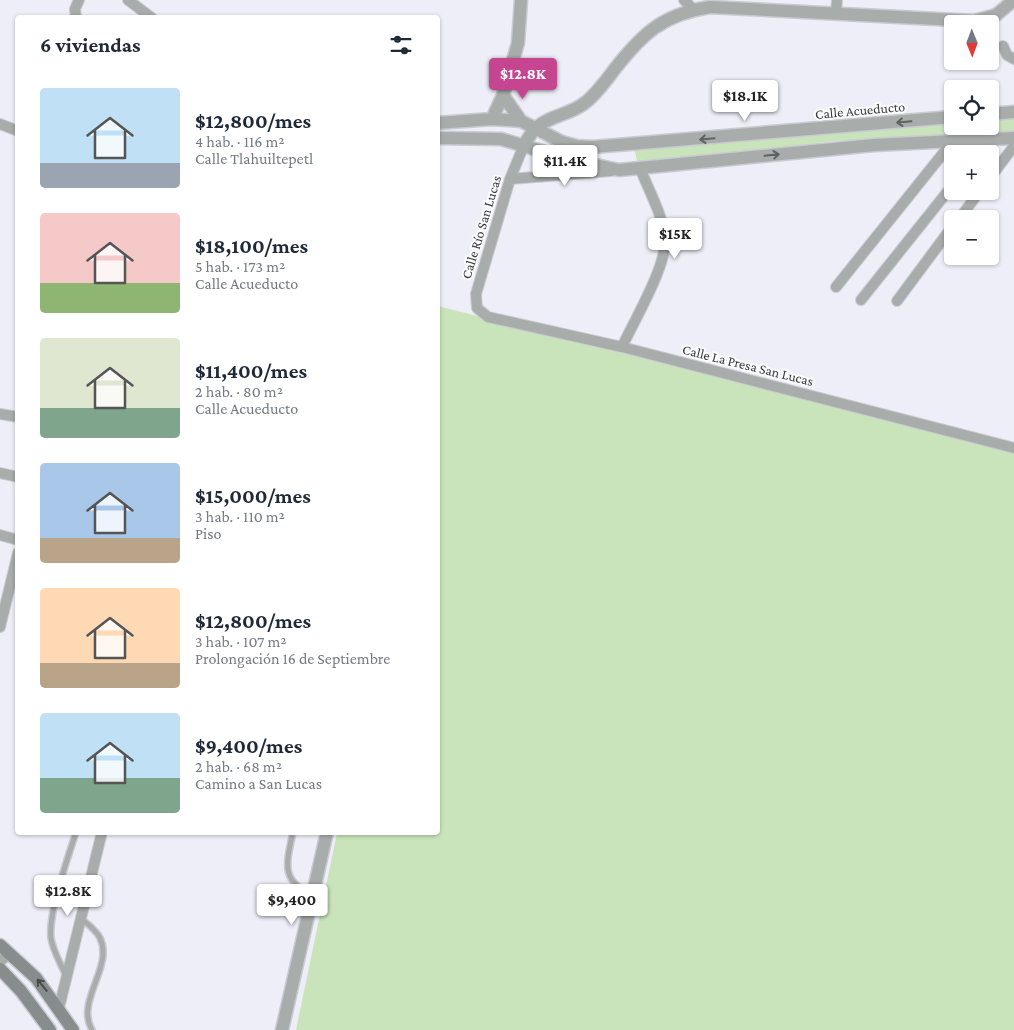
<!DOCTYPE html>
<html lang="es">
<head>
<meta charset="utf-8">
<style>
  :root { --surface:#fff; --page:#f6f6f7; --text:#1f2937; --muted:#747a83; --accent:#c64590 }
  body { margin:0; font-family:"Crimson Pro",serif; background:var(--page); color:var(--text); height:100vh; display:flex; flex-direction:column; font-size:19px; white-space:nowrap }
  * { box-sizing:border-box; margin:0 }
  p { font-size:16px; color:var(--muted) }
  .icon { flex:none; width:28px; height:28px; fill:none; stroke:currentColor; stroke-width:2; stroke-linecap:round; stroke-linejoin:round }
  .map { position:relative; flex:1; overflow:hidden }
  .side { position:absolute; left:15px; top:15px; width:425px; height:820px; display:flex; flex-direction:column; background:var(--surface); border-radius:5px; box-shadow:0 1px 4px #0004 }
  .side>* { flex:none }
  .needle { width:32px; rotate:179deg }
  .controls { position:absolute; left:944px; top:15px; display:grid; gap:10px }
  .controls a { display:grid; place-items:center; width:55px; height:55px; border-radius:5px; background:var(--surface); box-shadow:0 1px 4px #0004; font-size:25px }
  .price { position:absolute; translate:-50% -42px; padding:0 11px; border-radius:5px; background:#fff; color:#222; font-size:16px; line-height:32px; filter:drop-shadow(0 1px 2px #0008) }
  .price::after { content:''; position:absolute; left:50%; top:30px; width:15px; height:11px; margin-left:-8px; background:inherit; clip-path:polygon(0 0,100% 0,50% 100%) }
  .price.selected { background:var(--accent); color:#fff }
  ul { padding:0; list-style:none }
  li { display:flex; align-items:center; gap:15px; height:125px; padding:0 25px }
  li span { display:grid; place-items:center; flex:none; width:140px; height:100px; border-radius:5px; color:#555 }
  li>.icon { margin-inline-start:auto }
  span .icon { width:60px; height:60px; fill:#fffc; stroke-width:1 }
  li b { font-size:21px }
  h2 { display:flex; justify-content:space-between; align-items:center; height:60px; padding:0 25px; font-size:21px }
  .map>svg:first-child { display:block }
  .green { fill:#c9e4ba }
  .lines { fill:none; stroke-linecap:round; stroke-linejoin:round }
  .service-casing { stroke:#c9cad2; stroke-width:8 }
  .minor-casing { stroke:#c9cad2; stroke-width:12 }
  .tertiary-casing { stroke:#c9cad2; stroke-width:15 }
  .secondary-casing { stroke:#c9cad2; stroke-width:15 }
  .service { stroke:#a8adac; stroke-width:5 }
  .minor { stroke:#a8adac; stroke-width:10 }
  .tertiary { stroke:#a8adac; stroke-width:12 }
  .secondary { stroke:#868d8c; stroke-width:12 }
  .oneway { stroke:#5f6263 }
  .oneway2 { stroke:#484a4c }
  .labels { text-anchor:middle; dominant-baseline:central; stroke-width:4; stroke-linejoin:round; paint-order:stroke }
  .street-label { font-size:14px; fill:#38393c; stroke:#fcfcfe }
</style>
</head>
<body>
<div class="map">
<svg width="1014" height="1030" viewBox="0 0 1014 1030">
  <rect width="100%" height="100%" fill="#edeef7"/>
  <path class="green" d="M1014,116v16l-180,9 -196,24 -4,-17 318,-27v5h38v-8z
    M438,306l576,146v578h-718l41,-197 101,-1z"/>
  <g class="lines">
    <defs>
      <path id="service" d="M293,832c-6,29 -14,50 20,62
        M81,918c6,6 16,13 19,20 14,29 -25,63 -8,92
        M65,974c-5,-12 -12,-23 -14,-36 -3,-25 17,-80 25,-106"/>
      <path id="minor" d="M128,0l24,18
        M684,0l9,9
        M836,14l1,-14
        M76,18l-1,-9 4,-9
        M1003,46l4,9 7,4
        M0,124l18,7
        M524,145l-14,34 -34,115 1,14 11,9 134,30 392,101
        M978,154l12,-15
        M990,178l24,-32
        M510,179l101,-8
        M959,219l21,-28
        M836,287l117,-146
        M861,300l91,-114
        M897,301l55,-74
        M622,347c12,-26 44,-80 43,-106 0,-22 -17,-52 -25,-73
        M0,414l18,3
        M0,473l18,4
        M0,535l18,5
        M0,627l18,-74
        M0,962l9,-9
        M59,1008l43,-176"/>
      <path id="tertiary" d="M503,95l18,26
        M990,114l24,-2
        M492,119l11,-24 15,-52 3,-43
        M438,123l54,-4 29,2 41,21 15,4 16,1 359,-30
        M438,138l63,1 67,20 51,11 255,-25 140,-7
        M524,145c3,-5 7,-12 11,-16 14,-14 36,-14 51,-27 11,-9 19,-20 28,-32 28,-36 49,-56 96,-63l264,14 22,-6 18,-15
        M282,1030l45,-198"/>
      <path id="secondary" d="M0,945l36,33 37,52
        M0,969l21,22 29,39"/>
    </defs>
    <use href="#service" class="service-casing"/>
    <use href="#minor" class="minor-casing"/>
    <use href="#tertiary" class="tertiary-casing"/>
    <use href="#secondary" class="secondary-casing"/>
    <use href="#service" class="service"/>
    <use href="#minor" class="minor"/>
    <use href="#tertiary" class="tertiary"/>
    <use href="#secondary" class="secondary"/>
  </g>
  <defs><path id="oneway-shaft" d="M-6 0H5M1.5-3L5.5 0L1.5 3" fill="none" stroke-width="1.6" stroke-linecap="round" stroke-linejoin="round" transform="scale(1.25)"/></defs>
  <g class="oneway">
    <use href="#oneway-shaft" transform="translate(904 122) rotate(175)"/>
    <use href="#oneway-shaft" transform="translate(707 139) rotate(175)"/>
    <use href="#oneway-shaft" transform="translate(772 155) rotate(-6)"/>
  </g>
  <use class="oneway2" href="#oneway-shaft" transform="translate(42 985) rotate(-129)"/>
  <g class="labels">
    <g class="street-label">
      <text transform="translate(860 110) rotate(-5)">Calle Acueducto</text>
      <text transform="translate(481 227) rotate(-73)">Calle Río San Lucas</text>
      <text transform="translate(748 365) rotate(14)">Calle La Presa San Lucas</text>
    </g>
  </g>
</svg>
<div class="controls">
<a><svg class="needle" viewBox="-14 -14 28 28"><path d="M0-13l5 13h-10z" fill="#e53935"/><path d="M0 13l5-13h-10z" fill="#747a83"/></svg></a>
<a><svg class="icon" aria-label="locate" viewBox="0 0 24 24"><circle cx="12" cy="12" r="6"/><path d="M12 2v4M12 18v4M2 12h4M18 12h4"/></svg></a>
<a>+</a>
<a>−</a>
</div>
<b class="price selected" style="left:523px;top:100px">$12.8K</b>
<b class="price" style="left:745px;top:122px">$18.1K</b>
<b class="price" style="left:565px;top:187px">$11.4K</b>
<b class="price" style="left:675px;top:260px">$15K</b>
<b class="price" style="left:68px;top:917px">$12.8K</b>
<b class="price" style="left:292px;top:926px">$9,400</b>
<section class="side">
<h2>6 viviendas<svg class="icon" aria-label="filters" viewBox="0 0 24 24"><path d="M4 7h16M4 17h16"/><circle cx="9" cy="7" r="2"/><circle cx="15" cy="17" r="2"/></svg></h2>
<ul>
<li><span style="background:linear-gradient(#bfe0f5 75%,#9aa5b1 0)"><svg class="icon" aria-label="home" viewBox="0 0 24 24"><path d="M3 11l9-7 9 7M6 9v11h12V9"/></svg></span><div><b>$12,800/mes</b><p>4 hab. · 116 m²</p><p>Calle Tlahuiltepetl</p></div></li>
<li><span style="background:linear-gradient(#f6c9c9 70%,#8fb573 0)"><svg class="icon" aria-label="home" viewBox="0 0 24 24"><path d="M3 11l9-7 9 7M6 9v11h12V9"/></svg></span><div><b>$18,100/mes</b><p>5 hab. · 173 m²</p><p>Calle Acueducto</p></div></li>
<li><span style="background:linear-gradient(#dfe7d0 70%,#7fa58c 0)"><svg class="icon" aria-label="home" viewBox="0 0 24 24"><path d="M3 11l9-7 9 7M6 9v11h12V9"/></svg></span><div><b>$11,400/mes</b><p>2 hab. · 80 m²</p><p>Calle Acueducto</p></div></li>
<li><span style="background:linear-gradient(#a9c7e8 75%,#b9a48a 0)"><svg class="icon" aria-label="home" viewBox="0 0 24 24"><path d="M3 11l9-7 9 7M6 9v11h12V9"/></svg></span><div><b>$15,000/mes</b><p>3 hab. · 110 m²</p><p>Piso</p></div></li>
<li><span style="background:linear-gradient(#ffd9b3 75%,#b9a48a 0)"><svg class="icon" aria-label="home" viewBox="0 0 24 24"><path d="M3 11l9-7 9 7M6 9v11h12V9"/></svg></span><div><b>$12,800/mes</b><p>3 hab. · 107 m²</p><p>Prolongación 16 de Septiembre</p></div></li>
<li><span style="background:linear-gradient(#bfe0f5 65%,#7fa58c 0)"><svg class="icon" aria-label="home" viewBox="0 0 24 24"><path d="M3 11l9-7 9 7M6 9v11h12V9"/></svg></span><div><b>$9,400/mes</b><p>2 hab. · 68 m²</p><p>Camino a San Lucas</p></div></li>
</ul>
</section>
</div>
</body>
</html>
